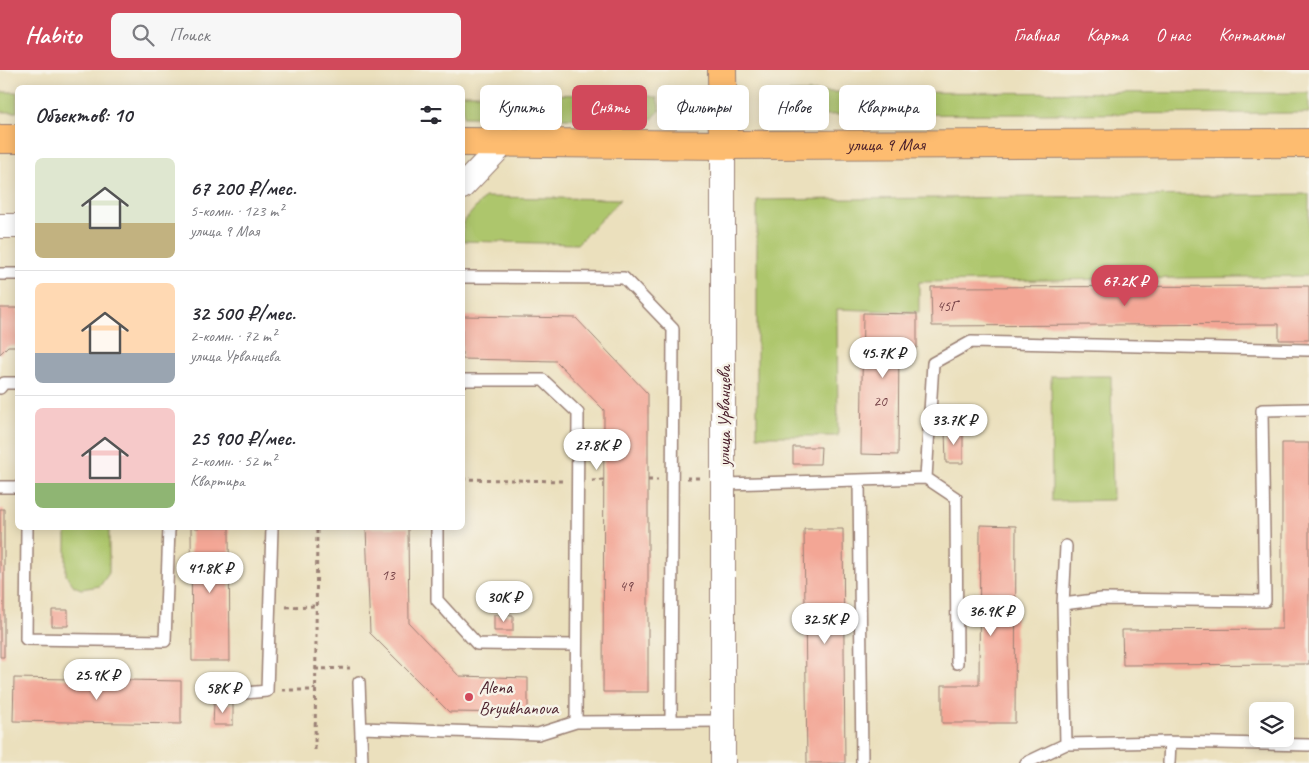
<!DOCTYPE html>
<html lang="ru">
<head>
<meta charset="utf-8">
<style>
  :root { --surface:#fff; --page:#f7f7f7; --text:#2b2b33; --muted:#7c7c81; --line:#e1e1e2; --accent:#d1495b }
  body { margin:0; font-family:Caveat,sans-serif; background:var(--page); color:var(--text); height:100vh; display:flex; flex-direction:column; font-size:19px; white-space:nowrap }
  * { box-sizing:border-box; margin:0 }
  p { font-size:16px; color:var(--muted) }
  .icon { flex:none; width:28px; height:28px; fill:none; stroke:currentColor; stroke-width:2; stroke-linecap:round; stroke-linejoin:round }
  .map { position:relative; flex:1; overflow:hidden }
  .panel { position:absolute; left:15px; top:15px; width:450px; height:445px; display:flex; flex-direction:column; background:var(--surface); border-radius:8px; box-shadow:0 2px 12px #0003 }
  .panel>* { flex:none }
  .hud { position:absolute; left:480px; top:15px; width:475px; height:45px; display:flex; gap:10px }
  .controls { position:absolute; left:1249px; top:632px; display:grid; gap:10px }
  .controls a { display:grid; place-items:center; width:45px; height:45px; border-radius:8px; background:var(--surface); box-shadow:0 2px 12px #0003; font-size:25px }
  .price { position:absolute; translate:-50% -42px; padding:0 11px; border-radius:18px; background:#fff; color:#222; font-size:16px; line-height:32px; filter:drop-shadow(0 1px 2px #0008) }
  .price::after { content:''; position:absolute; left:50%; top:30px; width:15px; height:11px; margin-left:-8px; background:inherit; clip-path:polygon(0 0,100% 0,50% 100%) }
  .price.on { background:var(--accent); color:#fff }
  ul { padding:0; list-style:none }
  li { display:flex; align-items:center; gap:15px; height:125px; padding:0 20px }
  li+li { border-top:1px solid var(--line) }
  li span { display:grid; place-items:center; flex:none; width:140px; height:100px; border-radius:8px; color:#555 }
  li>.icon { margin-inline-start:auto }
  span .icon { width:60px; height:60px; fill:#fffc; stroke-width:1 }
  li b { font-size:21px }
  h2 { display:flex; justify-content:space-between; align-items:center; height:60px; padding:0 20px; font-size:21px }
  .tag { padding:0 18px; border-radius:8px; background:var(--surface); box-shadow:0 2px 12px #0003; font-size:18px; line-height:45px }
  .tag.on { background:var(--accent); color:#fff }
  header { display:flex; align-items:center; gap:30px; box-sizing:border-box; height:70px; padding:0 25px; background:var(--accent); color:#fff }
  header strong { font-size:24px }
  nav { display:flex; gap:28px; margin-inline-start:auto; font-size:18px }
  .search { width:350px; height:45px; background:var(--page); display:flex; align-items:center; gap:12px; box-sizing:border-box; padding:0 18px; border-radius:8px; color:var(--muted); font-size:19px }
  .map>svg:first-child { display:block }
  .green { fill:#adc66c; stroke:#7c724c }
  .building { fill:#f3a695 }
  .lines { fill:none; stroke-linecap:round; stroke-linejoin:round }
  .lane-casing { stroke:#9a8074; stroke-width:14 }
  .street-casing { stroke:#9a8074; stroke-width:26 }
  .primary-casing { stroke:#9a8074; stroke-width:30 }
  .path { stroke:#9a8074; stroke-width:3; stroke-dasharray:4 4; stroke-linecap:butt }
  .lane { stroke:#fff; stroke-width:11 }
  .street { stroke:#fff; stroke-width:24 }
  .primary { stroke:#fdbc6f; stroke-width:28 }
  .poi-dot { fill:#d1495b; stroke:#f7f3e8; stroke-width:2 }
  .labels { text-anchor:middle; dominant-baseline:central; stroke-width:5; stroke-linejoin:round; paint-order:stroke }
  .number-label { font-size:15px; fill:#744146 }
  .street-label { font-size:18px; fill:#4a1f2b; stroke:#f7f3e8 }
  .poi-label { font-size:18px; fill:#4a1f2b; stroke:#f7f3e8; text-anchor:start }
</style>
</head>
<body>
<header>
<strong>Habito</strong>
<div class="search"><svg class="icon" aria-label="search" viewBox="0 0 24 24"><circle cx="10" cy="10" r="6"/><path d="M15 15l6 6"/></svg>Поиск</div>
<nav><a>Главная</a><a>Карта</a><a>О нас</a><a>Контакты</a></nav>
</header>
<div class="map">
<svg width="1309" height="693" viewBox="0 0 1309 693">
  <rect width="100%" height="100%" fill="#f7f3e8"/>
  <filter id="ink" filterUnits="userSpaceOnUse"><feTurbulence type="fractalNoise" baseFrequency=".02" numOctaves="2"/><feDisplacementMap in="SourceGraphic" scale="10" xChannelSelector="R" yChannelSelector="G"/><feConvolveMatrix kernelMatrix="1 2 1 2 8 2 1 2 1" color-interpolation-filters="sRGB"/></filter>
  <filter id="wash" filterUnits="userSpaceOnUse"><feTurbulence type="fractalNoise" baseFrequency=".0096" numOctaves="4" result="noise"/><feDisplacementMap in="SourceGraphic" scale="20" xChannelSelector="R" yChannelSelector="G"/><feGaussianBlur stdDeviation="1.12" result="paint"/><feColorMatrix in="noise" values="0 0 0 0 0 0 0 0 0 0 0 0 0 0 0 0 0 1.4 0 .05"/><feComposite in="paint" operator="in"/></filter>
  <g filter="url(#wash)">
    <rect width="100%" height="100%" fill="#ebe0bd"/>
    <path class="green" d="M0,22h17v20h-17z
      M789,22l520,1v20l-516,2 -9,-5v-11z
      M463,24l183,1 11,3 3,12 -8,9 -189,-2z
      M1309,124v82l-390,6v30l-82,-3 1,127h-81v-236z
      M485,127l136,2 -44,45 -114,-3v-19z
      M1051,306h60l2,124 -61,1z
      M66,458h43v45l-9,13 -19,3 -7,-3 -8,-11z"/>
    <g id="blocks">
      <path class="building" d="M1309,216v54h-30v-16l-347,2 -1,-39z
        M0,238h18v38h-10l-8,8z
        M863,243l54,1v34l-18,-1 -1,108 -37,-1z
        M462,246l114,2 72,76v298h-45l1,-282 -48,-49 -94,-2z
        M945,360h18v33h-17z
        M1282,373h27v221l-186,1 -1,-35 160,-1z
        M793,377h28l-1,17h-27z
        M0,439h4v148h-4z
        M980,455l36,1 -1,197h-73v-38h37z
        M191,458h38l1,133h-38z
        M366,458h42l1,95 50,53 69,2v35l-79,-1 -79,-79z
        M804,459h39l2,234h-38z
        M52,540h16v16h-16z
        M494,545h19v16h-19z
        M14,608l167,3v43l-168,-3z
        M214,633l19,1v21h-20z"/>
    </g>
  </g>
  <g filter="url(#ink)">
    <use href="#blocks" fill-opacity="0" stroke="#9a8074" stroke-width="1"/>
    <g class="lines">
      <defs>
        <path id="lane" d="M0,204h18
          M462,207l162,1 49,51 -2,392
          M462,310h81l35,33 -2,309
          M0,318l4,-5h14
          M859,410l3,283
          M724,414l202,-6
          M0,417h18
          M27,458l-1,111 139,2 4,-113
          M437,458v72l40,44 98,1
          M1063,534l39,-5 163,2 -3,-191 47,-1
          M957,593l-1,-165 -30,-20 7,-115 38,-21 338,8
          M359,612l3,81
          M244,623l23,-2 5,-163
          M361,658l177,6 38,-12 147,-1
          M1066,674l104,-2 139,3
          M1026,693l40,-19 -3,-140 3,-58
          M1169,693l1,-21"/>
        <path id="street" d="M462,117l42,-44
          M0,156h18
          M723,693v-618"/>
        <g id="primary">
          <path d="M722,0l1,75"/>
          <path d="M0,69h18"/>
          <path id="s1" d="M462,72l261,3 586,-2"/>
        </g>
      </defs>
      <use href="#lane" class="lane-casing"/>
      <use href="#street" class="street-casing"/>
      <use href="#primary" class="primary-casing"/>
      <path class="path" d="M687,408h16
        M462,409l101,2
        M648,410h10
        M592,411l12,-1
        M286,537l31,-1
        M315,599l35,-1
        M282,620h32v-2
        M315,680l2,-222"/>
      <use href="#lane" class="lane"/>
      <use href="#street" class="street"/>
      <use href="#primary" class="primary"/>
    </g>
  </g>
  <circle class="poi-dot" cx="469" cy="627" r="5"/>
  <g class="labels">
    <g class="number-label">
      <text x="947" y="236">45Г</text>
      <text x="880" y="331">20</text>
      <text x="388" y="505">13</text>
      <text x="626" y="516">49</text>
    </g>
    <g class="street-label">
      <text stroke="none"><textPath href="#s1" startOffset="424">улица 9 Мая</textPath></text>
      <text transform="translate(724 346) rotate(-90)">улица Урванцева</text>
    </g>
    <g class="poi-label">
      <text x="479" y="617">Alena<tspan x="479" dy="21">Bryukhanova</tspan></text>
    </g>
  </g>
</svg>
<div class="controls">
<a><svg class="icon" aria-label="layers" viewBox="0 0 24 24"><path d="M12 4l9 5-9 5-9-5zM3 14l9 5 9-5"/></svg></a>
</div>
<b class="price on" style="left:1125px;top:237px">67.2K ₽</b>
<b class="price" style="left:883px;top:309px">45.7K ₽</b>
<b class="price" style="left:954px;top:376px">33.7K ₽</b>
<b class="price" style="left:597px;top:401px">27.8K ₽</b>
<b class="price" style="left:210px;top:524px">41.8K ₽</b>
<b class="price" style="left:504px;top:553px">30K ₽</b>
<b class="price" style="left:991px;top:567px">36.9K ₽</b>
<b class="price" style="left:825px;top:575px">32.5K ₽</b>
<b class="price" style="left:97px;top:631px">25.9K ₽</b>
<b class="price" style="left:223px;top:644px">58K ₽</b>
<div class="hud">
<a class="tag">Купить</a>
<a class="tag on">Снять</a>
<a class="tag">Фильтры</a>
<a class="tag">Новое</a>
<a class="tag">Квартира</a>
</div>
<section class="panel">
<h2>Объектов: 10<svg class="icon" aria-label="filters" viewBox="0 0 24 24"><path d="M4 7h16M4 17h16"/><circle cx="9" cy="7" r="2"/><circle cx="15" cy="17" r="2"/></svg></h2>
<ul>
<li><span style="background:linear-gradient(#dfe7d0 65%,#c2b280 0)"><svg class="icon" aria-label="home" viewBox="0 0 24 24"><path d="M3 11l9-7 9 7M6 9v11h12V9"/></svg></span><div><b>67 200 ₽/мес.</b><p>5-комн. · 123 m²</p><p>улица 9 Мая</p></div></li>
<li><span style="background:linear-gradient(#ffd9b3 70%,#9aa5b1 0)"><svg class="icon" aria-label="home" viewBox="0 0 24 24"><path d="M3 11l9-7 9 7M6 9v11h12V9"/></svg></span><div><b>32 500 ₽/мес.</b><p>2-комн. · 72 m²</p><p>улица Урванцева</p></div></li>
<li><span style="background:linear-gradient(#f6c9c9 75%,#8fb573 0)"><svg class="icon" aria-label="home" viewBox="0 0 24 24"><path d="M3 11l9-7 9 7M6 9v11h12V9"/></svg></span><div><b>25 900 ₽/мес.</b><p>2-комн. · 52 m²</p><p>Квартира</p></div></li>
</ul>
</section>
</div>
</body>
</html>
